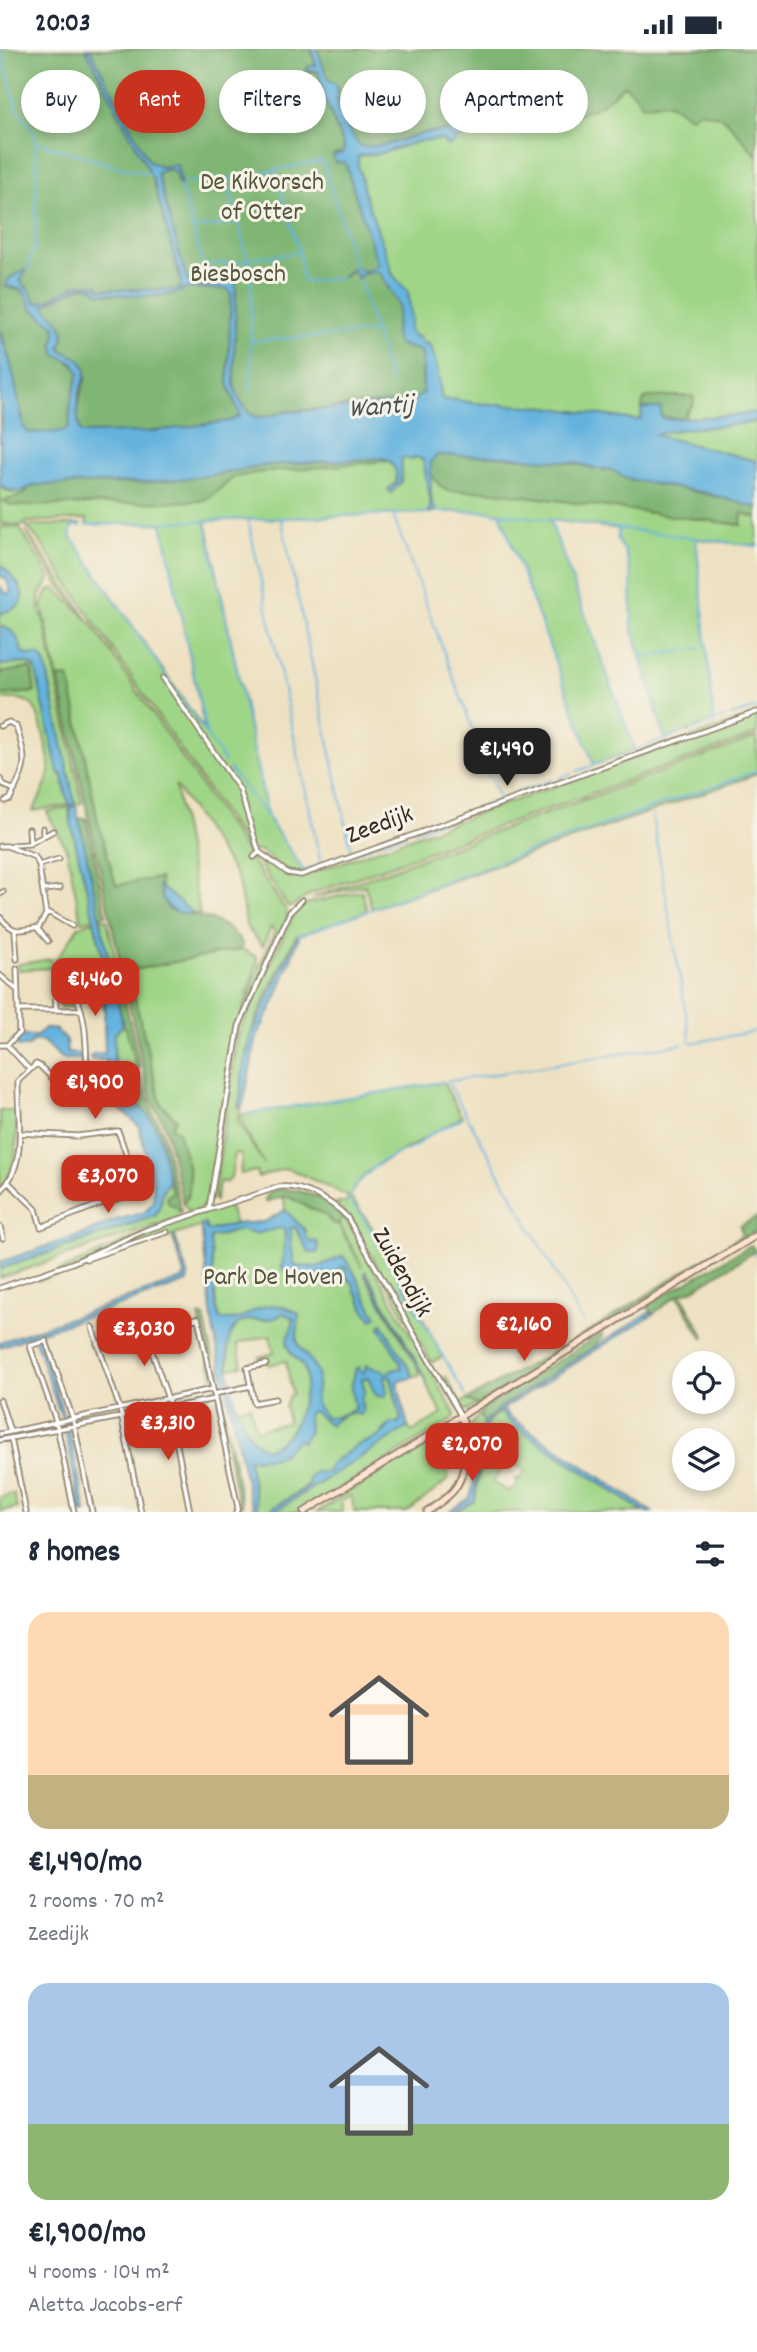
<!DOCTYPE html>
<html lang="en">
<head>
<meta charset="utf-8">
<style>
  :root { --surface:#fff; --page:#f2f2f3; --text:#1f2937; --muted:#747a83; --accent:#c8321e }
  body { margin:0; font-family:Dekko,sans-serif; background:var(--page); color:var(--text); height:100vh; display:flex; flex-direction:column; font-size:26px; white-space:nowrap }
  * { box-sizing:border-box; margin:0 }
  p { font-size:23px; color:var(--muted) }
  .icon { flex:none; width:38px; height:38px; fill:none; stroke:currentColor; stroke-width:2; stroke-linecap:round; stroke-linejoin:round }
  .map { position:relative; height:1463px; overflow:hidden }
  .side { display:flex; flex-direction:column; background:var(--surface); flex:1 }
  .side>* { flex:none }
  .banner { position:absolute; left:21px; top:21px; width:716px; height:63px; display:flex; gap:14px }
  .buttons { position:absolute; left:672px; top:1302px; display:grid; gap:14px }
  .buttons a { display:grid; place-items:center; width:63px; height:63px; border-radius:50%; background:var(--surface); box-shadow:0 4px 10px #0003; font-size:35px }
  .price { position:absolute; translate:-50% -60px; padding:0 16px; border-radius:14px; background:var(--accent); color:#fff; font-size:23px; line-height:46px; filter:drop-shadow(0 2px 4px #0008) }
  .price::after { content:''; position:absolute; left:50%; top:42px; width:21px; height:16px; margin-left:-10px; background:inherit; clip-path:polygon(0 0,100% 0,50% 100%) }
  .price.active { background:#222; color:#fff }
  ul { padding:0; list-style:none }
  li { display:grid; align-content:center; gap:14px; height:371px; padding:0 28px }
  li span { display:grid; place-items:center; height:217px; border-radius:21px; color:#555 }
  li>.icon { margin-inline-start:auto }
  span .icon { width:126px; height:126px; fill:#fffc; stroke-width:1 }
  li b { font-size:30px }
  h2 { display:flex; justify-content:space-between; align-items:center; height:84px; padding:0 28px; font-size:30px }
  .pill { padding:0 24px; border-radius:32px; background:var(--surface); box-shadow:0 4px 10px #0003; font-size:24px; line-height:63px }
  .pill.active { background:var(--accent); color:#fff }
  .status { display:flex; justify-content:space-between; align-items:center; height:49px; padding:0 35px; background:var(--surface); direction:ltr }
  .status svg { height:19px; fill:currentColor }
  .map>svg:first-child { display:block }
  .green { fill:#9fd586; stroke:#6d8052; stroke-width:2; fill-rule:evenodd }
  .forest { fill:#7fb673; stroke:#5d7048; stroke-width:2 }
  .water { fill:#64b3de; stroke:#506e7e; stroke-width:2; fill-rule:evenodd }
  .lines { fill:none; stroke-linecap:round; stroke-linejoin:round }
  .stream { stroke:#64b3de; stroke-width:2 }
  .street-casing { stroke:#948670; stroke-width:7 }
  .secondary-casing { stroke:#948670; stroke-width:9 }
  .street { stroke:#fff; stroke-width:3.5 }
  .secondary { stroke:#fee3d2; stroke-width:5 }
  .labels { text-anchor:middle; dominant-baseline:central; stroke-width:6; stroke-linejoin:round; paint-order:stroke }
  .park-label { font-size:26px; fill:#545538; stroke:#f7f3e8 }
  .street-label { font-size:26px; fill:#3b2a1e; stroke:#f7f3e8 }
  .water-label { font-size:28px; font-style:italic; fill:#475358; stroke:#f7f3e8 }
</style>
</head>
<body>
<div class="status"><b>20:03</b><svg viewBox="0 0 49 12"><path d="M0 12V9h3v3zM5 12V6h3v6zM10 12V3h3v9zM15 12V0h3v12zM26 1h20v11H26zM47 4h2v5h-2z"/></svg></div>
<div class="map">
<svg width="757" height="1463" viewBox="0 0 757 1463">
  <rect width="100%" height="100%" fill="#f7f3e8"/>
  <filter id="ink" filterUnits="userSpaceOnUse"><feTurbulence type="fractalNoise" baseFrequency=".0143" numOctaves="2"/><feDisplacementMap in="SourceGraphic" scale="14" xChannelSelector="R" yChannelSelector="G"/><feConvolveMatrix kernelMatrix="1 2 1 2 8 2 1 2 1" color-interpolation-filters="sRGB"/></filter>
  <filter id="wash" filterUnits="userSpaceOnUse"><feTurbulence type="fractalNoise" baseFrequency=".00686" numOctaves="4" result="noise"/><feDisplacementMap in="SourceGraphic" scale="28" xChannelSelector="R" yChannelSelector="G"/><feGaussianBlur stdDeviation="1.57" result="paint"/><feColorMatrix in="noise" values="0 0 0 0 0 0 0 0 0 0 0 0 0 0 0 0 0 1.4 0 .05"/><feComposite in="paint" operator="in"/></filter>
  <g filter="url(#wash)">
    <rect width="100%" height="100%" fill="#eee1c1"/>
    <path class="green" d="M0,0h757v497l-61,-7 18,183 -49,17 -33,-113 -1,-51 -6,-24 -8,-11 2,-11 -69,-9 85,230 -41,15 -94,-252 -17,-2 -47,1 -4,-7 -1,-13 -1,16 -3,5 -221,8 62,297 36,53 -8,4 -10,-3 -25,-22 -11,2 -212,-313 -12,-13 54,-2v2h-8l-2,9 135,196 -43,-208 -76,2 1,-6 -60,3 -5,4 -22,-3v-36l12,6 -10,-70 -2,8z
      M0,477l20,2 30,50 -2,6 -9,11 1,18 3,3 39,187 -7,1 -30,-142 -24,-10c-2,-13 -6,-23 -21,-25v-13l15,-6 5,-21 -20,-23z
      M26,482l61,87 -28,-33z
      M55,539l36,35 196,289v6l-43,96 11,-37 20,-46 -4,-4 -8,19 -16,-18 -10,-51 -62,-92 25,130 -7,-2 -34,-27h-43l-18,-64 -29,-145 -11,1 -16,-72 6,-15z
      M26,614l6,1 4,7 22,101 5,4 3,19 4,10 -37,6c5,-11 13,-23 16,-36 3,-9 -9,-63 -17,-70 -8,-8 -22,-6 -32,-6v-4l35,-3 -3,-22 -2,-2 -30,5v-8z
      M757,665v20l-446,160 -20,13 -4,-1 -30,-47 2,-3 4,1 26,20 9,1z
      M757,688v36l-11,5 -374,131 -7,-24 -52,13z
      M70,758l-1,4 25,108 -13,2 -14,-71 -20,-38z
      M362,842l5,20 -71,25 -3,6c-14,27 -35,67 -43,95 -7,23 -7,46 -12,70l3,1 -4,13 27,43 -24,-44v-5l203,-33 19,35c-15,8 -29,16 -44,25 -26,16 -55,24 -68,55 38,47 64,107 93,160l-12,5 -76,-136 -20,-23h11l3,-6 -59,-28h-7l-25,8 -2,-6 -16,3 2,-20 -7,-1 -4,24 -5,6 -6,-2 -5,20 -2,-3 26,-165 53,-116 10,-12z
      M107,870l10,47 -7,1 -10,-47z
      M94,872l14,57 -4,31 -10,-23 -17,-18 -21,-2 -1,-8 3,-1 21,-31z
      M242,900l15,8v5l-21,70 -27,170 -5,6 -15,5 -6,-10 6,-7 -18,-69 5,-8 -15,-15 -33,-133z
      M51,910l1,9 -33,2 -1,-6z
      M66,938l7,7 5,13h-18l-2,-19z
      M123,976l3,3 11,43 -22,30 -1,-67z
      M136,1026l6,35 -11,-6 -14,-2z
      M0,1062h17c-1,27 3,56 -17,77z
      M128,1118l5,26 -31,7 -6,-24z
      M169,1133l4,10 -5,10 13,9 -4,7 -177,60v-9l132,-44 30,-23 -1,-11z
      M287,1147l40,20 5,7 6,1 24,43 -23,-44 3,-8 4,4 109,195 -2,5 -152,93h-27l134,-85 4,5 30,-18 -15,-28 -1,-7 -57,-103 -4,-1 55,96 -1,5 -22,5 -6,-3 10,42 -18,10 -4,7 -21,8 -29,20v7l-63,40h-8l-21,-104 13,-3 6,25 32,-8 -3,-15 4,-12 3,-1 -6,-33 -18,4 -1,-7 -7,1 -1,-2 15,-4 -4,-17 -32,7 4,22 -13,4 -1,-26 -12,-37 -6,-68 -5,-13 -168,56 112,-50 79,-26 7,19 30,-2 20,-12 -1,-13z
      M446,1328l14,26 7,-3 11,5 -11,5 -8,-1 -18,-30z
      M210,1342v5l-35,7 -6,-1 2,-2z
      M163,1352l2,4 -41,9 -2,-2z
      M500,1362l13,14 131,87h-188l19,-12 7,-43v-6l-8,-7v-16l-4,-3 9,-10 5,7 -4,20 3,5 3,-22zM511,1412l14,10 -5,8 -3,-1 -2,3 3,2 -5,7 -3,-1 -2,3 -15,-10 13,-19 3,1z
      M433,1391l4,6 15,3 -5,32 -40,31h-52l-4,-16 -10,6 2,10h-26z
      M14,1445l3,14 -17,4v-15z"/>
    <path class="forest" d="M0,0h86l67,130 28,101v8l-5,2 -76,-1 -2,-4 -20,-1 -29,16 -13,3 -6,-12 -10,-10 8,-13 -17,9v12l12,1 9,18 23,18 1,8 -2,16 24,19 1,9 -9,28 -1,22c-13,8 -26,3 -40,5l-5,-5 -11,-55 -13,-45z
      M90,0h221l5,16 -8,2 -2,3 2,2 10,-1 8,32 18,43 -1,7h-7l-1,9h10l33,103 -2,3 -15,4 -4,-5c-5,2 -8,3 -12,8l6,-4 4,1 4,7 1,-4 17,-4c12,12 23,29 22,46 -1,12 -3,17 1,28l17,4 5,4 1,41 -11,7 -128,11 -22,6 -10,-2 -5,-6 -8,-11 -5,-14 2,-106 -4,-5c-13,9 -31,18 -46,6l-29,-108 11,-3 6,2 5,14 -5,-20 -13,2 -12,-5z
      M317,0h440v107l-31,-36 -7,-4 -19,-5 -10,6c-19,-14 -24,-17 -47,-11l-8,-12 -11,-9c-9,8 -22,21 -34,25 -24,9 -55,5 -80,10 -7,1 -13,5 -20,6 -21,4 -43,4 -64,7 -18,2 -46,18 -63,14 -16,-5 -26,-48 -27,-62l-8,-6z
      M82,237l14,2 2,5c22,1 73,8 89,-5h41l3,6 -3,90 12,32 -11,5 -77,11 -34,2 -37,-1c-9,-21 0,-36 5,-57l-11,-19 -14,-7 -1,-3c11,-20 -7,-28 -16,-42z
      M686,347l8,1v7l-9,10 2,5 -26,-2v-9h-19l1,-7 5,-4z
      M452,405l100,5 51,11 7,-1 17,10 58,10 63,15 9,4v7l-5,2 -10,-4 -1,12 -253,-34h-41c-12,-8 -25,-24 -10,-36z
      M382,409l7,3 -134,12 -22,5 -24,20 -8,3 -177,5 -13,-1 -8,-4 20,-6 6,-8 6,-2 115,-3 57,-6 63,-11z
      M31,619l4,24 -35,3v-22z
      M69,628l29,145 18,63 44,-7 1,16 7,15c31,11 50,3 74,34v6l-114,22 33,133 15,15 -5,8 7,4c5,21 21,54 5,72l-18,-77 -14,-26 -3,-11 -90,-411z
      M86,769l20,97 -6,3 -21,-99z
      M117,917l23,101 -3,4 -11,-43 -3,-3 -13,-58z
      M138,1024l16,42 8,15 19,81 -13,-8 -1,-6 6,-5 -15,-60 -5,-10 -11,-12 -6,-35z
      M278,1140c20,-1 58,9 64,30l-4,5 -6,-1 -6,-7 -39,-20 -22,6v-3l6,-8z
      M757,1168v13l-279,175 -11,-5 124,-70 151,-95 -2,-9z
      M751,1196l4,6 -63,39 -11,4 24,43 -2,2 -26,-44 -24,19 -6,-9z
      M199,1267h5l15,70 -4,1z
      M602,1284l1,4 -11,11 -82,53 -26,21 -4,-7 3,-7z
      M221,1349l21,107 -3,1 -22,-107z"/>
    <path class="water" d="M86,0h4l59,113 12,5 16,-2 4,21 -2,-1 -5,-14 -6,-2 -11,4 30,107c15,12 32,2 45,-6l4,5 -2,106c3,11 10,26 20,31 8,4 22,-3 32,-4 42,-3 84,-6 126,-11l11,-8 -1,-40c-6,-7 -18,-3 -25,-11l-2,-9 4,-27 -18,-31 -4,-4 -17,4 -2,4 -3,-7 -4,-1 -9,7 13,-12 10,6 13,-7 -33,-103h-10l-2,-7 10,-2 1,-7 -18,-43 -8,-32 -12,-1 2,-3 8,-2 -5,-16h6l11,30 8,6 2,17 10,26 11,17 6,2 23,-3 38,-11 65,-7 20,-7 57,-5c-16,9 -69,18 -88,18l-1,6 -5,-5h-8c-7,5 -10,10 -19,13l-5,-6 -22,1 -38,12 -24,3v8l7,31 23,64 5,16 15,17 3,26 -2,13 7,6h4l2,6 7,1c5,10 8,22 10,33 2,9 0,16 4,23l8,-1 23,4 73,4 89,13 5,-1 1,-11h19v9l5,2 72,-4 19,-3v9c-33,8 -70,4 -102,14l102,26v47l-51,-15 -79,-14 -17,-10h-14l-19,-6 -72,-7 -68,-1 -6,7v37l5,13 -9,1 3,-5v-9l-7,-39 -8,-3 -3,3 -10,-2 -1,24 -10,11 -3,-4 8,-6c2,-11 -2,-22 -14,-25l-112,7 -63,11 -57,6 -115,3 -17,8 -18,-6v-56l2,-12 -2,-19v-72l13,45 11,55 5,5c14,-3 27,3 40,-5l2,-28 8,-27 -5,-10 -18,-8 -3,-11 3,-10 -1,-8 -23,-18 -9,-18 -17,-4 2,-7 20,-11 -8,13 10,10 6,12 13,-3 29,-16 20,1 2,4 76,1 5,-2v-8l-28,-101zM82,237l13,2 3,5c21,1 74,8 89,-5l41,1 3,5 -3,90 12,32 -11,5 -81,11 -67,1c-4,-10 -4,-23 -3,-34 1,-13 15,-26 3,-38 -4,-5 -14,-7 -20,-11l-1,-3c11,-20 -6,-28 -16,-42z
      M0,515c8,8 28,26 21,39 -4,6 -15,8 -21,11v-28l6,8 5,-2 -6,-15h-5z
      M0,578c15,1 19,12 22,25l6,3h11l6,7 30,142 -5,1 -4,-10 -3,-19 -5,-4 -23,-105 -9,-4 -26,2z
      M76,757l47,219 -9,10 1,65c7,5 14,2 22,6 25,13 26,51 32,76 -12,12 -4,22 -14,34l-155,53v-7l86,-29 27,-12 32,-9 9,-11 -1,-18 -14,-57 -31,-28 -2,-38h-13l-3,-3 3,-3 12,-1 -1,-34 4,-41 -37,-154 -1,-17z
      M159,837l34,27c-21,2 -30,-7 -34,-27z
      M297,887l2,2 -24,63 -18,35 -13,64 -2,7 -3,1 4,-39 8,-34z
      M44,980h11l11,11 1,13 14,1 2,3 -2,2h-19l-19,-18h-10l-5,6h-9l-6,-6 6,-5h18z
      M285,1161l21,21v6l5,5 5,-1 3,5 -2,7h-8l-14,-26 -4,1c-1,6 1,33 5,38l21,1 26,-11c16,18 21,43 34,61l-5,3 -9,-12 -4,-13 -4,-3 -2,-9 -6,-5 -2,-11 -6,2 1,11 -11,2 -5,-9 -5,1 -1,5c-12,1 -27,-3 -36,-11 1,-16 5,-22 2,-39l-4,-1 -25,6 -14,-4 -31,8 6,68 4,13c31,8 36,-30 79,-5 1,9 -3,19 -2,27 1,6 6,10 9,14 16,19 12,25 9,47l10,15h11l19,-8 -4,-21 5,-20 3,-1 3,6 3,-2 1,-6 9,4 8,1 2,3h4l1,-3 12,-2c-5,-15 -16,-26 -22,-41l2,-4 32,54 -17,5 11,45 -134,85h-8l42,-25 2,-3 -2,-5 7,-7h14v-7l29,-20 21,-8 12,-14h7l3,-3 -10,-43h-7l3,16 -3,4 -9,-2 -7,-18 -6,2 3,12 -4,8 2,12 -3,4c-11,-5 -22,2 -30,10l-17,-14 -5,3 1,18 -7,10 -5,-2 -14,13 -10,5 -25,1 10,53h-6l1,-8 -3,-3 -37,-173 -12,-103 4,-1 2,7 28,-7 29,-2zM283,1264l10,5c2,11 -7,16 -6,25 1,12 15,17 18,28 4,14 -7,52 -17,63 -6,7 -14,12 -22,15 -29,-8 -49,-99 -32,-121 12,-16 33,-1 49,-15z
      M175,1188l13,38v7l-149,51 25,84h-3l-26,-77 -4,-4 -31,11v-5l183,-63 2,-3 -12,-38z
      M366,1223l60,107v1l-61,-105z
      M651,1262l2,3 -150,95 6,7 19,13 124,83h-8l-131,-87 -13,-14 -13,11 -4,25h-2l3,-25 17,-15z
      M69,1381l17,82h-5l-16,-81z
      M480,1407l-5,44 -12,8 -15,4 22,-14z"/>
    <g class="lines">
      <path class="stream" d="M1,0l16,59 16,23 2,10 2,23 -2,84 -8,21
        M36,93l86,26 29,6
        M275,123l24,78 4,32 39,-4
        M227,131l21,81 3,4v127
        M182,134l45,-4 94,-18 5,5 -1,4 30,96
        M181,137l22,79 43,-4
        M195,179l43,-5
        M250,209l47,-5
        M231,215l1,10
        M359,230l32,104
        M252,292l124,-9
        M436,463l47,-1 274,35
        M500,465l94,251
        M393,466l106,285
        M281,469l71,335 18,-6
        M248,470l73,345 31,-11
        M550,471l85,230
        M205,472l63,297 36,53 10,-4
        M86,476l341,-12
        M162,476l44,207
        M80,477h-8l-2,9 155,227
        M619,480l-2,11 8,11 6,24 1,51 33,113
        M696,489l18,184
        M642,608l58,-9
        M731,667l26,-8
        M692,681l32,-12
        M631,703l54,-20
        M229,719l38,49
        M577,722l47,-16
        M559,729l12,-4
        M510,746l42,-15
        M479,758l25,-9
        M652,765l39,229 66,-12
        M447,770l25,-9
        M414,782l26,-10
        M376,795l30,-10
        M298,887l265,-97 194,-68
        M449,1035l134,238
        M246,1065l436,-70
        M461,1070l-30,15 -15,12 -36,16 -26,25 -5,14 14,16 103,179
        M754,1204l3,4"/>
    </g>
  </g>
  <g filter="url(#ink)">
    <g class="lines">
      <defs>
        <path id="street" d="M163,629l77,112 19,62
          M0,677l9,-4 7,4c12,39 11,37 -6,73l-5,2
          M0,730l5,7 10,4
          M43,779v8
          M29,780l1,14
          M0,797h7l28,11 4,8 7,49 -7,13c-21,4 -25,7 -39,-10
          M12,799l1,-3 16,-1 24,-13
          M259,803l29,21 13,2 456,-163
          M254,808l5,-5
          M39,816l20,-6
          M44,841l16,-2
          M0,845l3,-2
          M46,865l4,-1 22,13
          M37,879l11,13
          M15,882l2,28
          M0,926l17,15
          M56,960l-1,-24 11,-1c24,18 20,76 21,104
          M18,961h62
          M0,996h7l23,25 -12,11c-1,38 11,82 -18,111
          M7,996l12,-12 -2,-64
          M30,1021l6,-6 4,2 21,21 37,2
          M20,1084l58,3 40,-5 12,34
          M78,1126h16l6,29
          M9,1134l27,26 5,18 59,-23 35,-10 -5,-29 -36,10
          M209,1159l30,-182 51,-114 12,-12
          M0,1178l3,11
          M86,1210l81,-27
          M0,1239l72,-25 74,-33 133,-43c22,-3 53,14 68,30l114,199
          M92,1278l28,82 21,103
          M144,1279l24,71 22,113
          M97,1295l47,-16 54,-10 40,190 -2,4
          M266,1315l-19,4 7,35 21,-4
          M214,1345l36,-8
          M0,1351l10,31
          M0,1385l213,-45
          M11,1390l15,73
          M0,1391l215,-41
          M74,1463l-18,-91 -26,-75 16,-5 27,78 19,93"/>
        <path id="secondary" d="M304,1463l453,-277
          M427,1463c9,-7 19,-13 26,-21 14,-16 17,-55 8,-74"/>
      </defs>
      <use href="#street" class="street-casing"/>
      <use href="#secondary" class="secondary-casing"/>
      <use href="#street" class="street"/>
      <use href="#secondary" class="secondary"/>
    </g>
  </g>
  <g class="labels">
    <g class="park-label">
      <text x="262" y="134">De Kikvorsch<tspan x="262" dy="30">of Otter</tspan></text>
      <text x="238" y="226">Biesbosch</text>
      <text x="273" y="1229">Park De Hoven</text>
    </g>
    <g class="street-label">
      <text transform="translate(380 777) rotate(-20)">Zeedijk</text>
      <text transform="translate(401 1224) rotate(61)">Zuidendijk</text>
    </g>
    <g class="water-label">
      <text transform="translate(381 360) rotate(-4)">Wantij</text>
    </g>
  </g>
</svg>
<div class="buttons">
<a><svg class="icon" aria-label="locate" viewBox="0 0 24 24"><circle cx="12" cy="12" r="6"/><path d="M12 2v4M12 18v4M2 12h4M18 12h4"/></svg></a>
<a><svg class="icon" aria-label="layers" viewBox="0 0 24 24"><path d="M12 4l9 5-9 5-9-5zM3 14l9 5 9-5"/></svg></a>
</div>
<b class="price active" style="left:507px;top:739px">€1,490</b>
<b class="price" style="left:95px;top:969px">€1,460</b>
<b class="price" style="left:95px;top:1072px">€1,900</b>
<b class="price" style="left:108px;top:1166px">€3,070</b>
<b class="price" style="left:524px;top:1314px">€2,160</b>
<b class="price" style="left:144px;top:1319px">€3,030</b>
<b class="price" style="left:168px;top:1413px">€3,310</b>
<b class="price" style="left:472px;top:1434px">€2,070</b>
<div class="banner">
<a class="pill">Buy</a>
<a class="pill active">Rent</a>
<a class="pill">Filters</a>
<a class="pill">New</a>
<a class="pill">Apartment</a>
</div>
</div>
<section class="side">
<h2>8 homes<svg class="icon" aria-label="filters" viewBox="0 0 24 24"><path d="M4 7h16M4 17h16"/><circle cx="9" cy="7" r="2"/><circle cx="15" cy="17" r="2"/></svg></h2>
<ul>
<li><span style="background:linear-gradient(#ffd9b3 75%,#c2b280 0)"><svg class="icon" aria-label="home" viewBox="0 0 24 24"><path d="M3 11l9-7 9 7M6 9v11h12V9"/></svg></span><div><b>€1,490/mo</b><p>2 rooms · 70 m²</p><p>Zeedijk</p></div></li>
<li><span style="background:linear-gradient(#a9c7e8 65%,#8fb573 0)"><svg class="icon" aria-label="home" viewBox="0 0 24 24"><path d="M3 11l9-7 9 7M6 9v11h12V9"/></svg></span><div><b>€1,900/mo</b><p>4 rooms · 104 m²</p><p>Aletta Jacobs-erf</p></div></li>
</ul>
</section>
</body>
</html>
